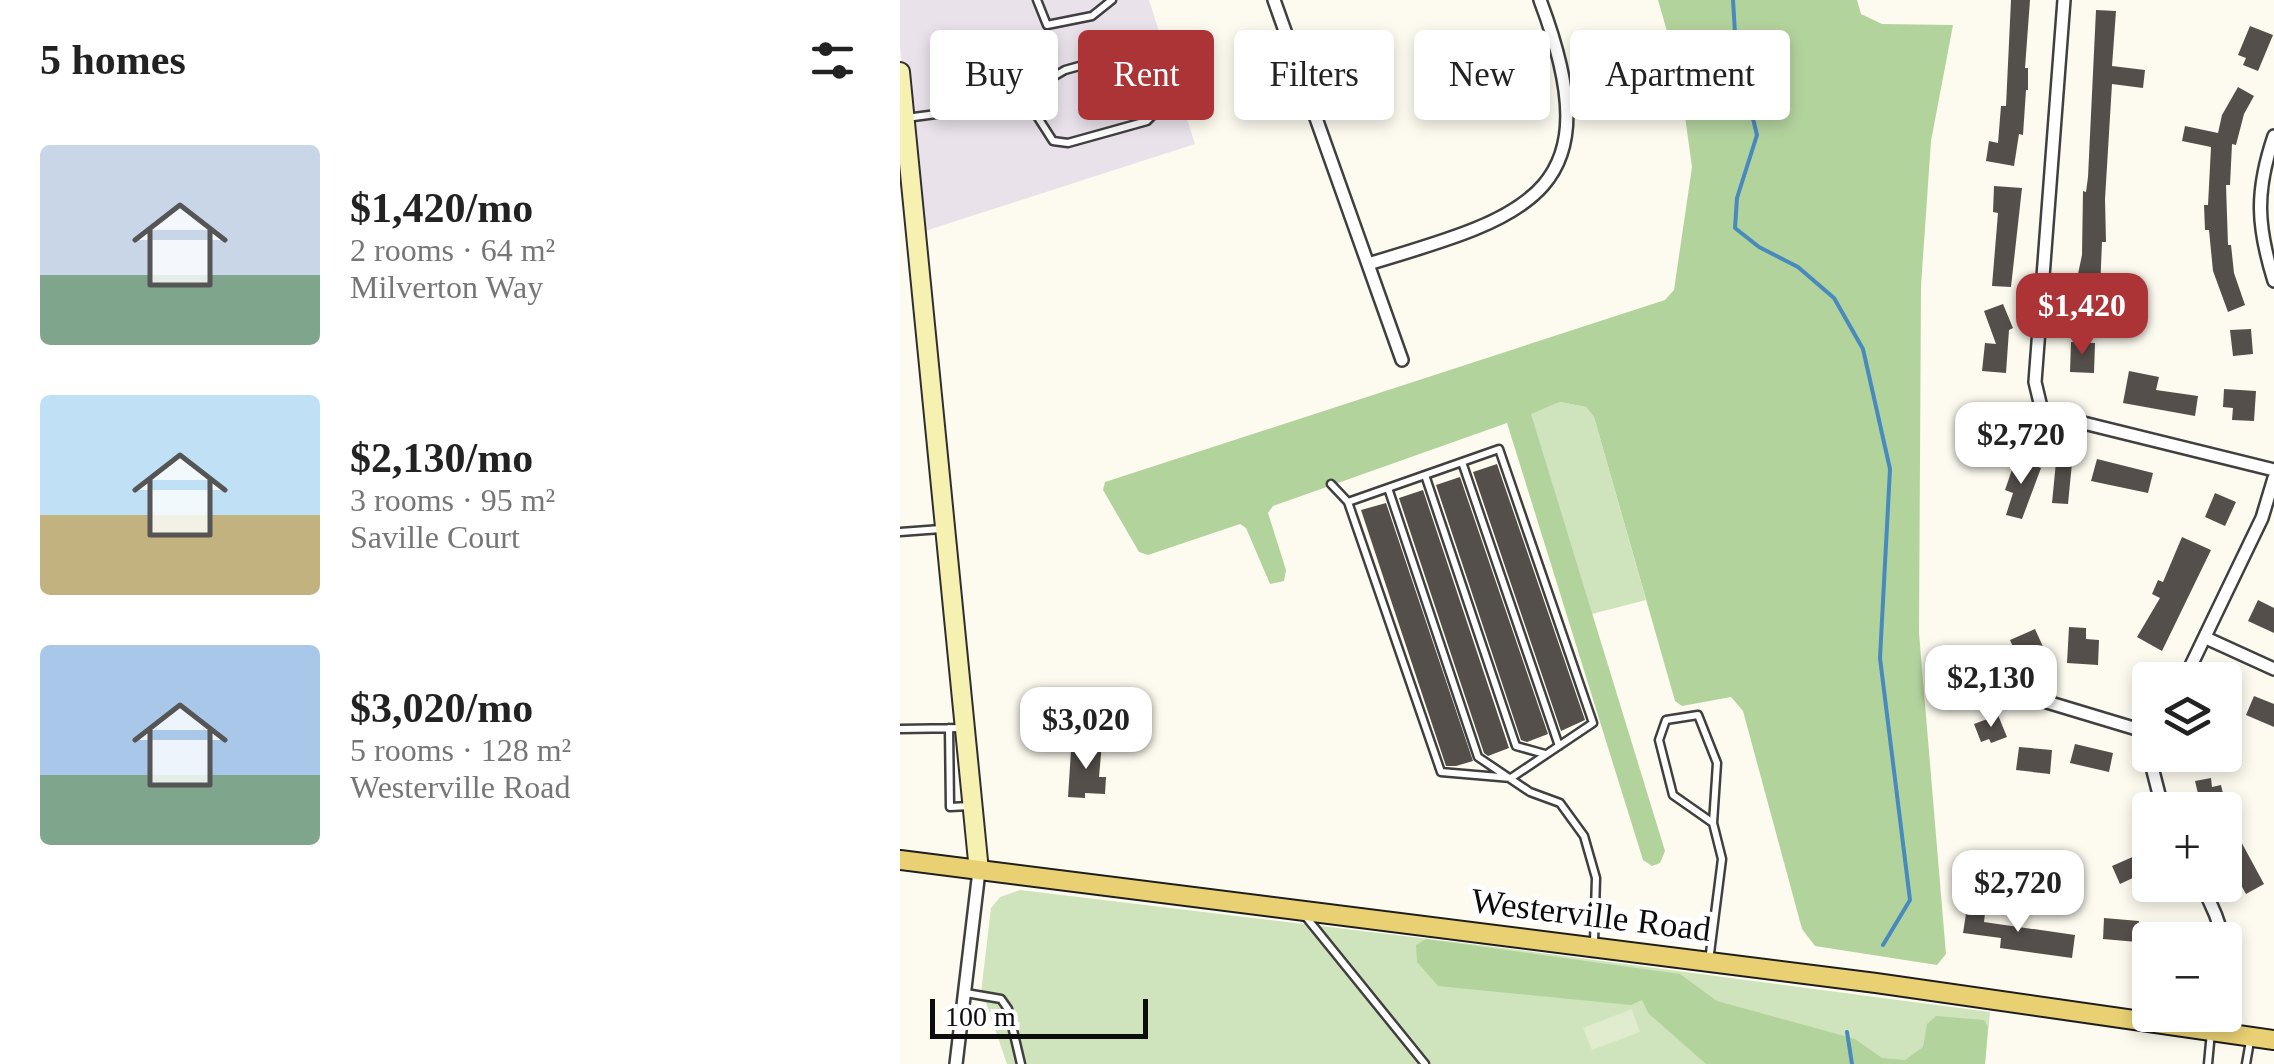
<!DOCTYPE html>
<html lang="en">
<head>
<meta charset="utf-8">
<style>
  :root { --surface:#fff; --page:#f6f6f6; --text:#222; --muted:#767676; --accent:#ad3436 }
  body { margin:0; font-family:"Times New Roman",serif; background:var(--page); color:var(--text); height:100vh; display:flex; flex-direction:column; font-size:38px; white-space:nowrap }
  * { box-sizing:border-box; margin:0 }
  p { font-size:32px; color:var(--muted) }
  .icon { flex:none; width:55px; height:55px; fill:none; stroke:currentColor; stroke-width:2; stroke-linecap:round; stroke-linejoin:round }
  .map { position:relative; flex:1; overflow:hidden }
  .side { display:flex; flex-direction:column; background:var(--surface); width:900px }
  .side>* { flex:none }
  .hud { position:absolute; left:30px; top:30px; width:950px; height:90px; display:flex; gap:20px }
  .controls { position:absolute; left:1232px; top:662px; display:grid; gap:20px }
  .controls a { display:grid; place-items:center; width:110px; height:110px; border-radius:10px; background:var(--surface); box-shadow:0 5px 15px #0003; font-size:50px }
  .scale { position:absolute; left:30px; bottom:25px; width:218px; box-sizing:border-box; padding-left:10px; border:5px solid #0d0d0d; border-top:0; font-size:28px; line-height:35px; white-space:nowrap; color:#0d0d0d; -webkit-text-stroke:8px #fff; paint-order:stroke }
  .price { position:absolute; translate:-50% -85px; padding:0 22px; border-radius:20px; background:#fff; color:#222; font-size:32px; line-height:65px; filter:drop-shadow(0 2px 5px #0008) }
  .price::after { content:''; position:absolute; left:50%; top:60px; width:30px; height:22px; margin-left:-15px; background:inherit; clip-path:polygon(0 0,100% 0,50% 100%) }
  .price.selected { background:var(--accent); color:#fff }
  ul { padding:0; list-style:none }
  li { display:flex; align-items:center; gap:30px; height:250px; padding:0 40px }
  li span { display:grid; place-items:center; flex:none; width:280px; height:200px; border-radius:10px; color:#555 }
  li>.icon { margin-inline-start:auto }
  span .icon { width:120px; height:120px; fill:#fffc; stroke-width:1 }
  li b { font-size:42px }
  h2 { display:flex; justify-content:space-between; align-items:center; height:120px; padding:0 40px; font-size:42px }
  .tag { padding:0 35px; border-radius:10px; background:var(--surface); box-shadow:0 5px 15px #0003; font-size:35px; line-height:90px }
  .tag.selected { background:var(--accent); color:#fff }
  main { display:flex; flex:1; min-height:0 }
  .map>svg:first-child { display:block }
  .industrial { fill:#eae2eb }
  .green { fill:#cfe4bc }
  .forest { fill:#b3d39d }
  .pitch { fill:#e0eccd }
  .lines { fill:none; stroke-linecap:round; stroke-linejoin:round }
  .stream { stroke:#488abe; stroke-width:4 }
  .building { fill:#544f4b }
  .lane-casing { stroke:#404040; stroke-width:11 }
  .street-casing { stroke:#404040; stroke-width:16 }
  .secondary-casing { stroke:#2f2f2f; stroke-width:22 }
  .primary-casing { stroke:#1e1e1e; stroke-width:22 }
  .lane { stroke:#fff; stroke-width:6 }
  .street { stroke:#fff; stroke-width:11 }
  .secondary { stroke:#f6f1b1; stroke-width:18 }
  .primary { stroke:#e9d173; stroke-width:18 }
  .labels { text-anchor:middle; dominant-baseline:central; stroke-width:10; stroke-linejoin:round; paint-order:stroke }
  .street-label { font-size:35px; fill:#0d0d0d; stroke:#fff }
</style>
</head>
<body>
<main>
<section class="side">
<h2>5 homes<svg class="icon" aria-label="filters" viewBox="0 0 24 24"><path d="M4 7h16M4 17h16"/><circle cx="9" cy="7" r="2"/><circle cx="15" cy="17" r="2"/></svg></h2>
<ul>
<li><span style="background:linear-gradient(#c9d6e8 65%,#7fa58c 0)"><svg class="icon" aria-label="home" viewBox="0 0 24 24"><path d="M3 11l9-7 9 7M6 9v11h12V9"/></svg></span><div><b>$1,420/mo</b><p>2 rooms · 64 m²</p><p>Milverton Way</p></div></li>
<li><span style="background:linear-gradient(#bfe0f5 60%,#c2b280 0)"><svg class="icon" aria-label="home" viewBox="0 0 24 24"><path d="M3 11l9-7 9 7M6 9v11h12V9"/></svg></span><div><b>$2,130/mo</b><p>3 rooms · 95 m²</p><p>Saville Court</p></div></li>
<li><span style="background:linear-gradient(#a9c7e8 65%,#7fa58c 0)"><svg class="icon" aria-label="home" viewBox="0 0 24 24"><path d="M3 11l9-7 9 7M6 9v11h12V9"/></svg></span><div><b>$3,020/mo</b><p>5 rooms · 128 m²</p><p>Westerville Road</p></div></li>
</ul>
</section>
<div class="map">
<svg width="1374" height="1064" viewBox="0 0 1374 1064">
  <rect width="100%" height="100%" fill="#fdfbef"/>
  <path class="industrial" d="M0,0h249l46,144 -276,89 -19,-186z"/>
  <path class="green" d="M660,402l26,5 8,10 52,183 -54,14 -62,-200z
    M120,890l468,56 502,66 -5,52h-978l-21,-61 -6,-2 11,-93 9,-11z"/>
  <path class="forest" d="M758,0h199l4,14 21,10 71,1 -22,116 -10,145 -2,347 27,321 -9,11 -122,-19 -13,-17 -59,-218 -12,-14 -49,9 -7,-5 -81,-284 -8,-10 -26,-5 -29,12 134,437 -5,12 -8,3 -9,-6 -136,-437 -234,83 -5,7 18,57 -2,11 -14,3 -24,-56 -6,-4 -92,31 -9,-3 -36,-62 2,-8 560,-182 9,-10 18,-123 -13,-94z
    M526,939l254,35 37,27 138,38 27,19 23,2 18,-13 4,-23 9,-8 48,4 4,7 -3,37h-279l-58,-51 -6,-13 -11,5 -193,-19 -21,-24 -1,-17z"/>
  <path class="pitch" d="M732,1009l8,23 -48,18 -9,-22z"/>
  <g class="lines">
    <path class="stream" d="M833,0l3,50 21,85 -20,63 -2,30 24,19 39,20 36,31 29,51 27,120 -10,189 30,242 -27,45
      M947,1032l5,32"/>
  </g>
  <path class="building" d="M1111,0h19l-5,68h3v22h-2l-3,45 -4,-1 -5,32 -28,-5 3,-20 9,2 3,-37h5z
    M1196,10l20,1 -4,55 33,4 -2,18 -31,-4 -7,115 1,43h-4l-3,73h-23l-1,-27 7,-33 1,-64 3,1 2,-15z
    M1350,26l23,9 -15,36 -15,-6 3,-7 -8,-3z
    M1338,87l16,9 -10,18 -8,31 -4,-1 -2,41h-4l2,60h3l3,28 11,32 -17,7 -15,-41 -4,-41h-4l-1,-25h4l3,-58 -29,-6 3,-15 33,7 4,-18z
    M1094,186l28,2 -11,99 -19,-1 6,-73 -5,-1z
    M1103,304l10,24 -4,2 -3,43 -24,-2 3,-28 11,1 -12,-33z
    M1351,329l2,25 -20,2 -3,-26z
    M1171,342l24,1 -1,30 -24,-1z
    M1229,371l30,6 -3,13 42,6 -3,20 -72,-13z
    M1324,389l32,2 -2,30 -22,-1 1,-12 -10,-1z
    M1116,458l25,10 -19,51 -16,-4 7,-22 -8,-3z
    M1197,459l56,14 -5,20 -57,-12z
    M1156,462l16,1 -4,41 -16,-1z
    M597,464l88,256 -24,11 -88,-259z
    M560,477l88,257 -21,8 -6,-2 -85,-255z
    M523,490l86,258 -21,8 -4,-3 -85,-255z
    M1315,493l21,9 -11,24 -20,-9z
    M486,503l87,258 -17,5h-10l-85,-256z
    M1282,537l29,13 -49,101 -25,-14 23,-39 -8,-4 6,-14 5,2z
    M1358,600l16,8v25l-26,-12z
    M1169,627l17,1v11l13,1 -1,25 -31,-2z
    M1135,629l10,22 -25,12 -10,-23z
    M1070,674l26,10 -8,22 -26,-10z
    M1354,696l20,8v23l-28,-12z
    M1098,715l9,22 -16,6 -2,-4 -8,3 -7,-18z
    M187,742l15,1 -3,34h7l-1,17 -20,-1v5l-17,-1 3,-46 15,2z
    M1175,744l38,9 -4,19 -39,-9z
    M1119,747l33,3 -2,24 -34,-4z
    M1311,778l1,9 9,-2 6,25h-25l-7,-29z
    M1325,812l39,72 -18,10 -21,-37z
    M1244,852l6,14v13l-10,4 -3,-7 -17,8 -8,-18z
    M1068,901l18,3 -2,18 91,13 -3,23 -72,-10 1,-10 -38,-5z
    M1204,918l35,3 -2,21 -34,-3z"/>
  <g class="lines">
    <defs>
      <path id="lane" d="M137,0l10,25 45,-9 20,-16
        M6,118l122,-16 25,-25 12,-7 54,-15 16,11 20,47 -8,8 -79,22 -15,-2 -25,-39
        M562,462l97,284
        M525,475l91,271 29,8
        M431,484l17,18 93,270 70,6 82,-55 -94,-274 -151,53
        M488,488l90,269 52,35 30,11 24,33 12,42 -2,64
        M0,532l41,-3
        M49,728l1,79 20,-1
        M0,729l64,-1
        M406,917l119,147
        M809,961l13,-102 -9,-36 4,-60 -19,-48 -32,5 -7,20 14,55 40,28
        M66,993l35,6 7,10 13,55
        M1308,1064l3,-32
        M1346,1064l4,-23"/>
      <path id="street" d="M374,0l128,360
        M1164,0l-29,382 6,25 10,8 223,55
        M1374,136c-19,56 -17,90 0,145
        M468,264c166,-49 244,-73 172,-264
        M1306,638l68,31
        M1284,680l78,-162 12,-40
        M1147,702l103,31
        M1255,755l-2,16 10,39
        M1301,885c23,40 31,76 24,122
        M56,1064l23,-193"/>
      <path id="secondary" d="M0,72l79,799"/>
      <path id="primary" d="M0,860l976,123 398,57"/>
    </defs>
    <use href="#lane" class="lane-casing"/>
    <use href="#street" class="street-casing"/>
    <use href="#secondary" class="secondary-casing"/>
    <use href="#primary" class="primary-casing"/>
    <use href="#lane" class="lane"/>
    <use href="#street" class="street"/>
    <use href="#secondary" class="secondary"/>
    <use href="#primary" class="primary"/>
  </g>
  <g class="labels">
    <g class="street-label">
      <text transform="translate(691 915) rotate(7)">Westerville Road</text>
    </g>
  </g>
</svg>
<div class="controls">
<a><svg class="icon" aria-label="layers" viewBox="0 0 24 24"><path d="M12 4l9 5-9 5-9-5zM3 14l9 5 9-5"/></svg></a>
<a>+</a>
<a>−</a>
</div>
<div class="scale">100 m</div>
<b class="price selected" style="left:1182px;top:358px">$1,420</b>
<b class="price" style="left:1121px;top:487px">$2,720</b>
<b class="price" style="left:1091px;top:730px">$2,130</b>
<b class="price" style="left:186px;top:772px">$3,020</b>
<b class="price" style="left:1118px;top:935px">$2,720</b>
<div class="hud">
<a class="tag">Buy</a>
<a class="tag selected">Rent</a>
<a class="tag">Filters</a>
<a class="tag">New</a>
<a class="tag">Apartment</a>
</div>
</div>
</main>
</body>
</html>
